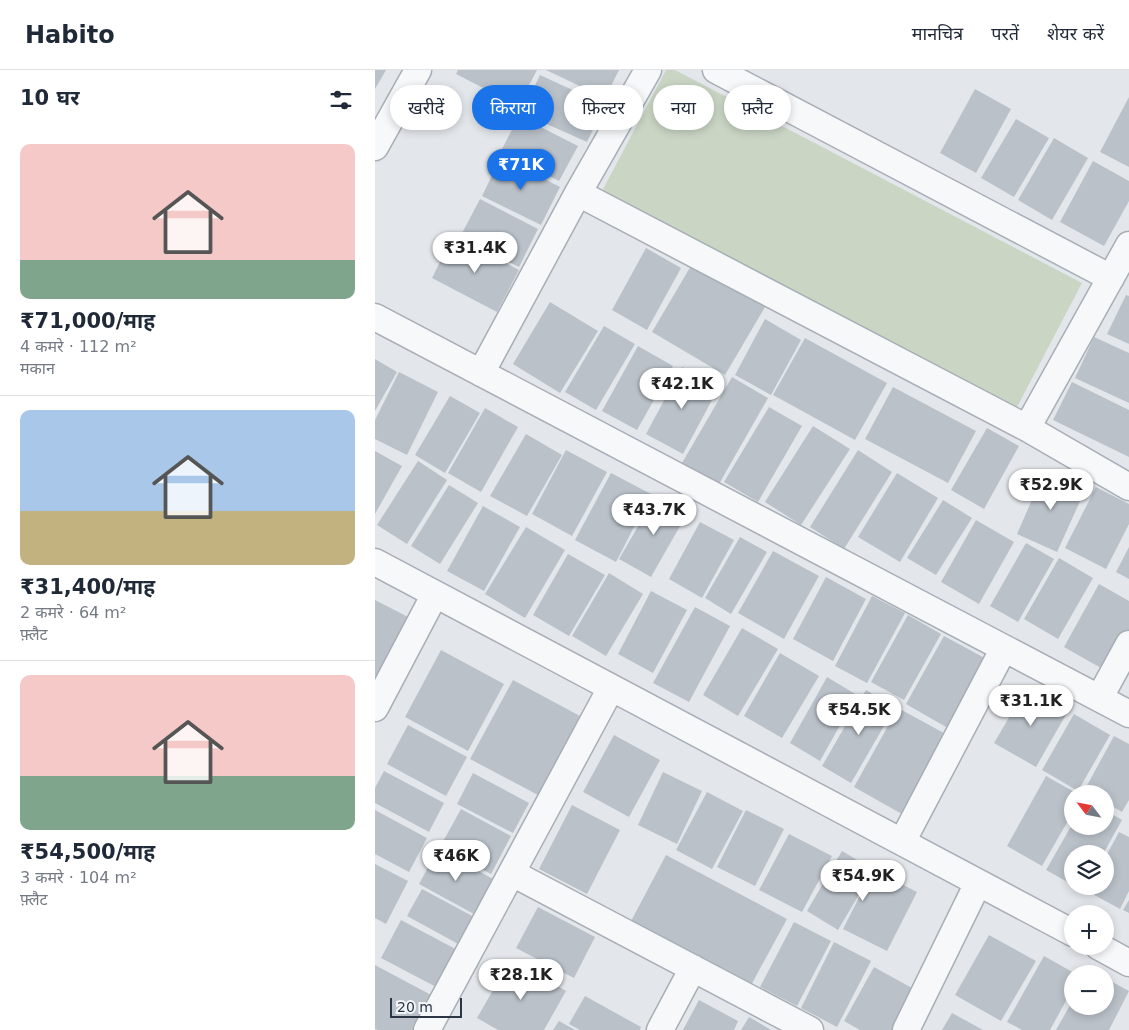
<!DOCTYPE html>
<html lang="hi">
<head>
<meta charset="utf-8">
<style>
  :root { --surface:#fff; --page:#f6f6f7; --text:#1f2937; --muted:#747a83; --line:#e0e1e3; --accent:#1a73e8 }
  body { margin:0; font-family:"DejaVu Sans","Noto Sans Devanagari",sans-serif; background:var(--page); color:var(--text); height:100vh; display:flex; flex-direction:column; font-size:19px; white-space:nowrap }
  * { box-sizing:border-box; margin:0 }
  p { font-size:16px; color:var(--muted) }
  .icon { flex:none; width:28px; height:28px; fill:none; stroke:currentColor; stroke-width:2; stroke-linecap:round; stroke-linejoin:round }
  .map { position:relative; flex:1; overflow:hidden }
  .drawer { display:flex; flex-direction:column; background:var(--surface); width:375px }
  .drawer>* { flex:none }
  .hud { position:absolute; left:15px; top:15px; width:475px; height:45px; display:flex; gap:10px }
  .needle { width:32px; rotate:302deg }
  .fabs { position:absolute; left:689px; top:715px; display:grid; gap:10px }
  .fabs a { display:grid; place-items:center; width:50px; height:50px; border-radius:50%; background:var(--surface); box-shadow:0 2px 8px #0003; font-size:25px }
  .scale { position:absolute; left:15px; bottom:12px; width:72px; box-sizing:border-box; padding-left:5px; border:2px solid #2b3644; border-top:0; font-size:14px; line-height:18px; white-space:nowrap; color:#2b3644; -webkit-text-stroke:4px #f3f6f8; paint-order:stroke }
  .price { position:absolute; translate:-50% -42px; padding:0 11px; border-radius:18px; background:#fff; color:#222; font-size:16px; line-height:32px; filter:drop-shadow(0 1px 2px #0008) }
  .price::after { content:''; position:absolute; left:50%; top:30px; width:15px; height:11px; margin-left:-8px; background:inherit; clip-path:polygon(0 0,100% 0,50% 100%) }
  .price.current { background:var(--accent); color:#fff }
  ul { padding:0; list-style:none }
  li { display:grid; align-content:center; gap:10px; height:265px; padding:0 20px }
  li+li { border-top:1px solid var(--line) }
  li span { display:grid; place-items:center; height:155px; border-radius:10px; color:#555 }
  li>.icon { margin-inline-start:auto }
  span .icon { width:90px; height:90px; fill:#fffc; stroke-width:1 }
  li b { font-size:21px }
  h2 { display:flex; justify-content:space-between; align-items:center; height:60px; padding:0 20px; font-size:21px }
  .pill { padding:0 18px; border-radius:22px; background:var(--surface); box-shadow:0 2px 8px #0003; font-size:18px; line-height:45px }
  .pill.current { background:var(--accent); color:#fff }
  header { display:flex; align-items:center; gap:30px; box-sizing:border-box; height:70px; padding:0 25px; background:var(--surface); border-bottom:1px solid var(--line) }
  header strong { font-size:24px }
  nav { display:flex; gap:28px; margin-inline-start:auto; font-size:18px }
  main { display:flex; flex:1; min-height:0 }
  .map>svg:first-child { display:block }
  .green { fill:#cad5c4 }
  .building { fill:#bac1c9 }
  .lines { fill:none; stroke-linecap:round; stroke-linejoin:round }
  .minor-casing { stroke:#a8aeb6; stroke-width:29 }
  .minor { stroke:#f6f8f9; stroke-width:26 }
</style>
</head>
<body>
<header>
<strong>Habito</strong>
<nav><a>मानचित्र</a><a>परतें</a><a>शेयर करें</a></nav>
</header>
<main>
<section class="drawer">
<h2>10 घर<svg class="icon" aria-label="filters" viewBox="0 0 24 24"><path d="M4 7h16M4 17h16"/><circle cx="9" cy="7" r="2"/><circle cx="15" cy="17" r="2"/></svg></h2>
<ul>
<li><span style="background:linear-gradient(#f6c9c9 75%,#7fa58c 0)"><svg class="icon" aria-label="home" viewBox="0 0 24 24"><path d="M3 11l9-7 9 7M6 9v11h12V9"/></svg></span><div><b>₹71,000/माह</b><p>4 कमरे · 112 m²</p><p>मकान</p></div></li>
<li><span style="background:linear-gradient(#a9c7e8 65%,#c2b280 0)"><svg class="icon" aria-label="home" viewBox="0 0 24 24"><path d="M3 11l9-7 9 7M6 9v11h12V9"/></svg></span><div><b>₹31,400/माह</b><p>2 कमरे · 64 m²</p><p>फ़्लैट</p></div></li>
<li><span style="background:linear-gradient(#f6c9c9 65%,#7fa58c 0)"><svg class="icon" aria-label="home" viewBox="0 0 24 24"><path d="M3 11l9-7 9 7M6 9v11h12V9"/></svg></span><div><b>₹54,500/माह</b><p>3 कमरे · 104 m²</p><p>फ़्लैट</p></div></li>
</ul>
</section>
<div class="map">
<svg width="754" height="960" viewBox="0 0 754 960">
  <rect width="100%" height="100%" fill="#e3e7eb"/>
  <path class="green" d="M291,0h9l407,213 -67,128 -414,-218z"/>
  <path class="building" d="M0,0h11l-11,19z
    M83,0h79l-19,36 -62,-32z
    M171,0h73l-14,28z
    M165,5l65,30 -18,37 -65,-29z
    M600,19l36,20 -35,64 -36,-20z
    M754,27v70l-29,-15z
    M144,46l59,30 -19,35 -58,-30z
    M641,49l33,19 -35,59 -33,-19z
    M679,68l34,20 -36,62 -34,-20z
    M126,87l59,30 -19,38 -59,-29z
    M718,91l36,20v20l-25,45 -44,-24z
    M105,129l58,30 -19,38 -59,-30z
    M78,166l66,34 -22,42 -65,-34z
    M271,178l35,20 -34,62 -35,-20z
    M320,189l73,43 -43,73 -73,-43z
    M751,225l3,1v48l-22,-10z
    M175,232l48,29 -38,62 -47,-29z
    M390,249l36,21 -30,55 -36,-20z
    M229,256l31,18 -39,66 -31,-18z
    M719,267l35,16v50l-54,-25z
    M430,268l82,45 -32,57 -82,-45z
    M263,276l35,20 -36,64 -35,-19z
    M0,289l22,13 -22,39z
    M307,297l37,20 -36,67 -37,-20z
    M24,302l39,20 -31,63 -32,-16v-19z
    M357,307l36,21 -49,86 -37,-21z
    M697,312l57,28v47l-76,-37z
    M518,317l83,44 -28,52 -83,-44z
    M75,326l30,17 -35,60 -30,-18z
    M394,337l33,19 -44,76 -34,-20z
    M110,338l33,19 -37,65 -33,-19z
    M438,356l37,23 -49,76 -36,-23z
    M612,358l32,18 -35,63 -33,-19z
    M151,364l36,21 -35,61 -37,-20z
    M191,380l41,22 -35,64 -40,-22z
    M483,380l34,22 -48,77 -34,-22z
    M0,381l27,15 -27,48z
    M43,391l29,19 -40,64 -30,-19z
    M670,400l41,18 -29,64 -40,-18z
    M236,403l40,21 -35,68 -41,-22z
    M522,403l41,25 -38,64 -42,-25z
    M74,415l29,18 -38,61 -29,-18z
    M721,417l33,17v20l-23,45 -41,-21z
    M282,424l31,18 -37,65 -32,-18z
    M568,430l29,18 -36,57 -29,-17z
    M108,436l37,21 -36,64 -37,-20z
    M601,450l38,22 -35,62 -38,-22z
    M325,452l34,18 -32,58 -33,-19z
    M151,457l39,23 -40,68 -40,-24z
    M365,467l27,15 -36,62 -26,-16z
    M651,473l28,16 -36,63 -28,-16z
    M754,477v32l-13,-7z
    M398,481l46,25 -35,63 -46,-26z
    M193,484l37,21 -36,61 -36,-21z
    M684,488l34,20 -35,61 -34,-20z
    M234,503l34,21 -37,62 -34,-20z
    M451,507l40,22 -33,62 -40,-22z
    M724,514l30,17v33l-21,38 -44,-25z
    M276,521l36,19 -34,63 -35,-19z
    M497,526l33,17 -38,70 -32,-17z
    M0,530l39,20 -39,76z
    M320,537l35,19 -41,76 -36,-19z
    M533,545l33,19 -37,66 -33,-18z
    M367,558l36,21 -40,67 -35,-21z
    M569,566l48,26 -39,69 -47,-27z
    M66,580l63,34 -36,67 -63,-34z
    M405,583l39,23 -37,62 -38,-22z
    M452,607l30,18 -37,66 -30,-18z
    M138,610l67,36 -42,79 -68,-36z
    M652,617l41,24 -32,56 -42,-24z
    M491,620l29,17 -44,76 -29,-17z
    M523,638l55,30 -44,80 -55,-31z
    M699,644l36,21 -32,56 -36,-21z
    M33,655l59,32 -21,39 -59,-32z
    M239,665l46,25 -31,57 -46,-25z
    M739,666l15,8v56l-7,12 -17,-10v-8h-15l-6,-3z
    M9,701l60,32 -15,29 -54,-29v-15z
    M288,702l39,19 -25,53 -39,-19z
    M98,703l56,30 -16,30 -56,-29z
    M671,706l32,18h-5v18l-31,54 -35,-20z
    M332,722l36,19 -31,58 -36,-19z
    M197,735l48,25 -33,64 -48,-25z
    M86,739l50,27 -20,38 -51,-27z
    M0,740l52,28 -18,34 -34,-18z
    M371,740l38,19 -29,57 -38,-19z
    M730,740l17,10 -19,34h-30v31l-27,-15 27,-47v3h32z
    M744,762l10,5v54l-9,18 -33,-18 3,-5h15v-28z
    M414,764l43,22 -30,56 -43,-22z
    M63,779l55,30 -19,35 -55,-30z
    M467,781l32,19 43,22 -30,59 -44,-22 27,-53 -32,54 -31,-19z
    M291,785l121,64 -38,70 -120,-64z
    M0,794l33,17 -22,43 -11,-6z
    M47,819l54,29 -14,28 -55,-30z
    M754,830v13l-6,-3z
    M163,837l57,30 -21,41 -58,-30z
    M26,850l60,32 -21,37 -59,-31z
    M419,852l37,19 -34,65 -37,-19z
    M614,865l47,26 -35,60 -46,-26z
    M459,872l37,19 -34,66 -36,-19z
    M669,886l32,18h-3v14l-23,42h-28l-15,-8z
    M136,889l55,32 -22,39h-46l-21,-12z
    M0,895l58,31 -19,34h-36l-3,-1z
    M499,897l47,26 -20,37h-41l-16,-9z
    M730,908l24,13 -20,39h-53l17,-30v6h32z
    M210,926l56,31 -1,3h-60l-11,-6z
    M324,930l39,21 -4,9h-51z
    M577,943l31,17h-41z
    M374,947l22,13h-30z
    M184,951l16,9h-22z"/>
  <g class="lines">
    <defs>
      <path id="minor" d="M341,0l395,208
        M0,77l43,-77
        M203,123l449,235 102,59
        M0,247l754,397
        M106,303l97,-180 70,-123
        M652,358l102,-183
        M0,492l698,371
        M725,627l29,-53
        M0,638l60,-114
        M527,772l102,-194
        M137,803l298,157
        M723,876l31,17
        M52,960l184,-342
        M285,960l33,-62
        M531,960l72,-147"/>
    </defs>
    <use href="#minor" class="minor-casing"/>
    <use href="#minor" class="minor"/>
  </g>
</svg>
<div class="fabs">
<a><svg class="needle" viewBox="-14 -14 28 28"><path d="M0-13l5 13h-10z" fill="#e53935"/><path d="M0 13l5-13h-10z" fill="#747a83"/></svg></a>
<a><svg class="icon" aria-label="layers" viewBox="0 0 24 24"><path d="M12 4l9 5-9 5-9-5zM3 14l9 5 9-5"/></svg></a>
<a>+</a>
<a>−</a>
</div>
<div class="scale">20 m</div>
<b class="price current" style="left:146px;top:121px">₹71K</b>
<b class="price" style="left:100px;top:204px">₹31.4K</b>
<b class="price" style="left:307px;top:340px">₹42.1K</b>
<b class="price" style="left:676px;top:441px">₹52.9K</b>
<b class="price" style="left:279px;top:466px">₹43.7K</b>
<b class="price" style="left:656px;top:657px">₹31.1K</b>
<b class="price" style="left:484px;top:666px">₹54.5K</b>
<b class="price" style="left:81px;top:812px">₹46K</b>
<b class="price" style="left:488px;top:832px">₹54.9K</b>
<b class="price" style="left:146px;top:931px">₹28.1K</b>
<div class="hud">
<a class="pill">खरीदें</a>
<a class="pill current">किराया</a>
<a class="pill">फ़िल्टर</a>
<a class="pill">नया</a>
<a class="pill">फ़्लैट</a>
</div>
</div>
</main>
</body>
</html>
